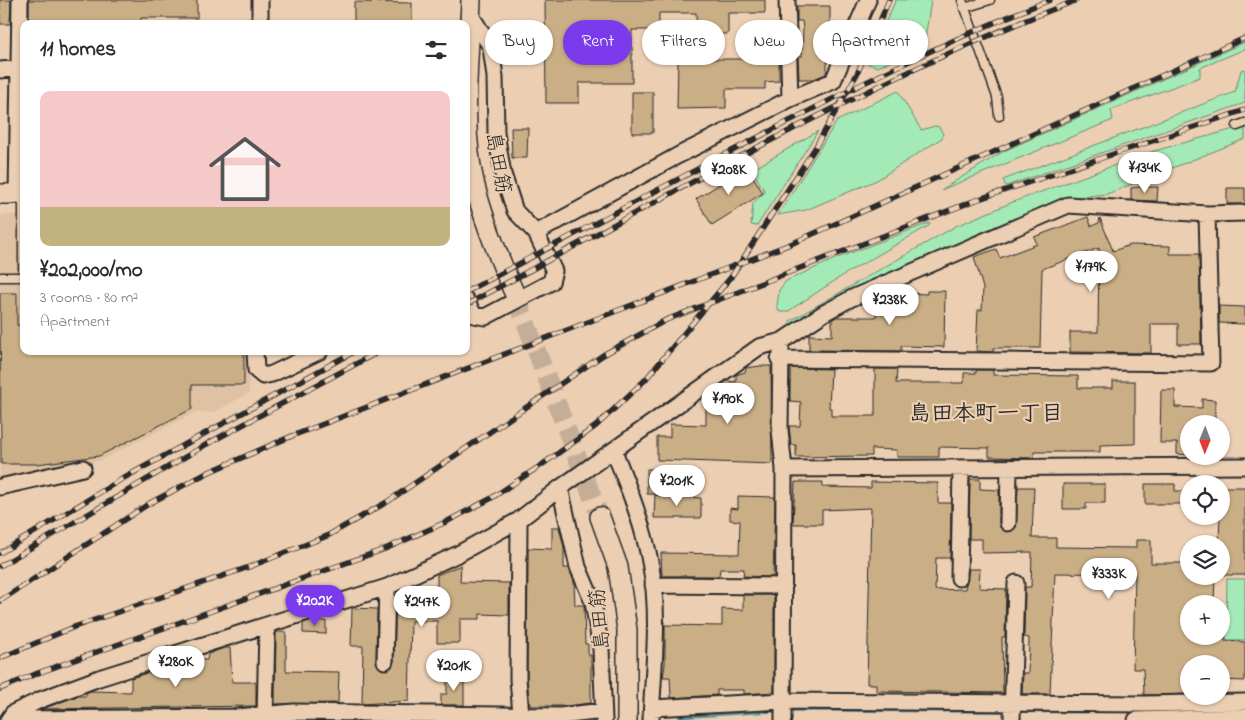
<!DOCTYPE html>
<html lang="en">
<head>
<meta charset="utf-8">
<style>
  :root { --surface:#fff; --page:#f2f2f3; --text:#2b2b33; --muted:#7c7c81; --accent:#7c3aed }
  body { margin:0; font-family:"Indie Flower","Klee One",sans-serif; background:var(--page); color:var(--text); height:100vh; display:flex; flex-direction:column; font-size:19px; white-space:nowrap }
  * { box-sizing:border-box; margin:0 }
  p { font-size:16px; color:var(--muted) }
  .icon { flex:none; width:28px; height:28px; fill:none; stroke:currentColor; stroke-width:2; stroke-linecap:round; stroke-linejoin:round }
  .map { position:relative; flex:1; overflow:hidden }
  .panel { position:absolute; left:20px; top:20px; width:450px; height:335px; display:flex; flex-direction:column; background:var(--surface); border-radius:10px; box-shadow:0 1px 4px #0004 }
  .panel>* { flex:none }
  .top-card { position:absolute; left:485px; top:20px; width:475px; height:45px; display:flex; gap:10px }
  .needle { width:32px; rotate:181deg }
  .tools { position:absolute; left:1180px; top:415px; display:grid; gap:10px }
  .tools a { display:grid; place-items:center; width:50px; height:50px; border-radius:50%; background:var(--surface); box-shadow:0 1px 4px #0004; font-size:25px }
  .price { position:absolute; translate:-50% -42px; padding:0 11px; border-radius:18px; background:#fff; color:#222; font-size:16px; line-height:32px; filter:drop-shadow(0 1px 2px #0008) }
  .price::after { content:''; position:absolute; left:50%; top:30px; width:15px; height:11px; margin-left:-8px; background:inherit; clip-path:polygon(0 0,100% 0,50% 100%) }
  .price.on { background:var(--accent); color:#fff }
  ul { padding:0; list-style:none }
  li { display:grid; align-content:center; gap:10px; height:265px; padding:0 20px }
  li span { display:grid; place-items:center; height:155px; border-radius:10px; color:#555 }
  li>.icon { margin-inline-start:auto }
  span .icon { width:90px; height:90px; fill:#fffc; stroke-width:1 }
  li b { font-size:21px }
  h2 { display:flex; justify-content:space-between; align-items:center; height:60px; padding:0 20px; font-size:21px }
  .chip { padding:0 18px; border-radius:22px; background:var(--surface); box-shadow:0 1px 4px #0004; font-size:18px; line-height:45px }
  .chip.on { background:var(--accent); color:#fff }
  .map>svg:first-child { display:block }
  .built { fill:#dec2a3 }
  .green { fill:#a4eab7; stroke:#688a71 }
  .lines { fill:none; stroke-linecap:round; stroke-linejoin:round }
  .stream { stroke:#638f9c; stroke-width:5 }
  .building { fill:#caae85; stroke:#2b2b2b }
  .tertiary-tunnel { stroke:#c5ae98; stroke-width:19; stroke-dasharray:19 9; stroke-linecap:butt }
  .service-casing { stroke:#2b2b2b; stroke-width:11 }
  .minor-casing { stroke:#2b2b2b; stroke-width:19 }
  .tertiary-casing { stroke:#2b2b2b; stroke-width:22 }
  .service { stroke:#eccfb3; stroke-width:8 }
  .minor { stroke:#eccfb3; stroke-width:15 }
  .tertiary { stroke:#eccfb3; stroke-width:19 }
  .rail-casing { stroke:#2b2b2b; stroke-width:5.5 }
  .rail { stroke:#eccfb3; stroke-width:4; stroke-dasharray:11; stroke-linecap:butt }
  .labels { text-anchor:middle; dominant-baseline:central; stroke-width:4.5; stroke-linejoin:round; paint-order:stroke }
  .street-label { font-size:21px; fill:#2b2b2b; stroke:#eccfb3 }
  .neighbourhood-label { font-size:22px; font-weight:bold; fill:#2b2b2b; stroke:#eccfb3 }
</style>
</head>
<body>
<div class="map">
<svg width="1245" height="720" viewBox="0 0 1245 720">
  <rect width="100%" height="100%" fill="#eccfb3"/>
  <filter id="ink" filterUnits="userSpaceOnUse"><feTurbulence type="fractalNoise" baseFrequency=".02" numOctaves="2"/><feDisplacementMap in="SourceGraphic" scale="10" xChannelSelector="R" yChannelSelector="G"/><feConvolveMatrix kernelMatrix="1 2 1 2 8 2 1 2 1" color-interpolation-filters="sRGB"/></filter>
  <g filter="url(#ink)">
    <path class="built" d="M24,214v137h225v42l-36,20 -15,-2 -97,49 -101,21v-266z"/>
    <path class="green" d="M896,0h35l-7,46 -46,21 -12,-4z
      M1245,42v7l-45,19v9l-89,33 2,10 -172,70 63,-39z
      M1245,69v34l-239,83 -3,-6 232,-88 6,-22z
      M898,91l23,39 14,-4 4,1 4,7 -1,4 -65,42 -71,30 -28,5 59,-94z
      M1245,126v13l-138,55 -30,3 -31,13 -253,117 -3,-2v-4l166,-95 57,-24 141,-51z
      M818,131l-61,95 -6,-1 2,-22 12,-11 -13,-22z
      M929,223l1,2 -85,49 -58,38h-7l-3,-5 2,-17 7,-9 49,-22z
      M1227,579h18v61h-19z"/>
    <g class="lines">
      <path class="stream" d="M680,716l111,-7 295,2"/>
    </g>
    <path class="building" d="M0,0h11l-1,24h-10z
      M29,0h168v18h-56v6h-112z
      M545,0h220v13h-37v21h-31l-1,-21h-37v17h-27v53h-53v20h-33z
      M354,2l58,1v21h-58z
      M797,6h33v27l11,6 -9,20 -4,-2 -2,17 -12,5h-15l-1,-23h4l1,-27 -1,-8h-5z
      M771,55l8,1v25l-14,1v7h-39v19l-49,1 1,-50h93z
      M632,92h21v41h-21z
      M511,128h17l-1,30h-15z
      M747,167l16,26 -51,32 -16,-26z
      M1140,187h18l-1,14 -26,-1v-12z
      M1227,188h18v16h-18z
      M1088,217l3,9 8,-3 1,-5 13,33 17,-6 40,1v8h29l2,90h-23v-20h-27v29l-81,-1v-20h28l1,-84 -57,21 -2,79h-47v4l-17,-1 2,-41h4l1,-22 -9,-31 22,-8 4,9 37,-14 -3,-7z
      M927,291h18l-1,56 -43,-1v5l-92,-1v-15l23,1v-16l4,-3h40l1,-19h27v-5l23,1z
      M0,293h17v32h7v26h220v34h-52v24l-93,47 -62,8h-36z
      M1219,306l26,1v17l-26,-1z
      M760,366h11l1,98 -115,-4v-23h13v-13l36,1v-29h15v-11l6,-4 9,1v-7l9,-3 1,-4z
      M790,368l41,1 -2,39h2v8h44v-47h22l-1,14h68v-10h12v-3h17v5l85,1v12h35v-7h22v63l-35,1v7h-66v6l-45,-1v-9l-50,-1v10h-42v-7l-25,-1v7l-76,1v-12h-5l-2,-19h11l1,-24 -11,-1z
      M1161,390h14v17l27,1v-9l13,1v24h-26v31l-12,-1v-11h-17z
      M647,469h19v25h-19z
      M970,479h10v10l19,1v33l5,8h8l4,-4 2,-40h16l-2,51h24v9l80,1v-8h15v23h38v13h26l-1,28h-25v32h36v5l20,1v39l-24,-1v-16h-32v30l-45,1 -1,-26h-10l2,-95 -80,-1 -5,121h-28l1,-21h5l1,-35 -5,-1 1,-48v-2h6l1,-35 -50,1v-14h-13z
      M795,482h28l-1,5 49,1v-6l67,1v20h13l-1,55h-14l-1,32 30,-1 4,-20h11l-1,19 27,1 -1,48h-3l1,56 -127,-2v-7h-9l4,-176 -49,2v14h-29z
      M1063,484h42v19h-19v6h-23z
      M1145,484h30v7h14v13h-44z
      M1221,487h24v88h-24v-33h-2z
      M655,495l46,3v20h-47z
      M738,496l37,1 -2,80 -30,-1 1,-7h-24l-1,7h-57l-1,-23 78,1 1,-33 -10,-1v-12l8,1z
      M552,527h7l5,20v21h5l5,14 1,23h9l1,39h3v11h3v48l-25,3h-36l-3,-27 1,-131 24,1z
      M461,565l-1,17 49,1v32l-29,-1v5h-20v24h-23v-22h-26l-2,80 -47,3 1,-58h-12l1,-38 25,1 -1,52 5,8h8l5,-8 2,-66 18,-9h23v-11z
      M743,595h31v97l-30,2v-4h-27v5l-46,3 -1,-21h-7l2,-12v-40l57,1v-17l21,1z
      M312,620l14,1v13l-23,-1v-10z
      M276,632h10v39l53,1 -1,31 -63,1z
      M224,648h6l2,34h24v24l-214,3 35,-13h9v-3l4,-2 41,1v-14l16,-5h24v-8l16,-5h20l1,-6z
      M447,676l17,1v28h-23v-11h6z"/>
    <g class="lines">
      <path class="tertiary-tunnel" d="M516,297l84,220"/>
      <defs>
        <path id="service" d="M962,0l35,97 2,19
          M964,8l26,-8
          M1237,126l8,-3
          M0,277h23v-83"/>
        <path id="minor" d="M260,24v-24
          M0,70l24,-2
          M790,99l43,-18 35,-81
          M17,194l3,-194
          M536,233l141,-77 113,-57 -3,-99
          M466,300l8,15 11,2 66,-35 3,-11 -18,-38 -21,-22 -12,-37 -7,-41 -1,-56 -4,-30 -21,-33 -1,2
          M781,350l-1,80 4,39 -1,251
          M255,351l1,19 7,6 9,-2 48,-23
          M779,359l432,4 -4,-149
          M614,451c15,38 30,75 37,116 9,50 2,103 0,153
          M784,469l461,-3
          M0,487l83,-19
          M560,488l18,79 15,35 8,47 3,71
          M519,520l-1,159 3,36
          M1008,523l1,-55
          M959,578l2,-110
          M653,585l130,1
          M385,661l2,-74
          M652,708l131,-7 362,3 100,-2
          M13,713l8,6 216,-2 57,-5 266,4 43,-5
          M8,720l5,-7 27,-13 59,-22 288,-91 71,-33 61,-34 41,-32 199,-141 23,-6 42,-28 28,-15 216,-93 139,9 38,-1
          M265,720l2,-94
          M1012,720l4,-137
          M1136,720l109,-3"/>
        <path id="tertiary" d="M471,0c-2,61 -11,127 4,186 10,39 25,75 41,111
          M0,194h24
          M600,517l18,50 9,63v90"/>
      </defs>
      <use href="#service" class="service-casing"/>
      <use href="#minor" class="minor-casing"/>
      <use href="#tertiary" class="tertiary-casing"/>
      <use href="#service" class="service"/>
      <use href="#minor" class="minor"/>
      <use href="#tertiary" class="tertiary"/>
      <defs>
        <path id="rail" d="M466,292c95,-51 191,-102 287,-152 97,-51 194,-100 297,-140
          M466,305c201,-108 398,-224 611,-305
          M0,553l122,-74 233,-128
          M0,566l207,-122 173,-93
          M0,601l150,-98 59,-31 83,-36 501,-193 452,-205
          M0,658l74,-31 175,-60 78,-31 60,-34 216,-147 63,-35 310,-120 269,-90
          M0,689l38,-16 347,-124 61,-27 44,-23 53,-35 53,-38 49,-46 86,-103 84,-129 42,-74 32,-74"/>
      </defs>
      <use href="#rail" class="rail-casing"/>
      <use href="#rail" class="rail"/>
    </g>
  </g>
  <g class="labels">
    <g class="street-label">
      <text transform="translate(497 163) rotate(80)">島田筋</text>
      <text transform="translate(601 619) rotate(-95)">島田筋</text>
    </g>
    <g class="neighbourhood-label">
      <text x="986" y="415">島田本町一丁目</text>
    </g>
  </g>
</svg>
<div class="tools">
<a><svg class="needle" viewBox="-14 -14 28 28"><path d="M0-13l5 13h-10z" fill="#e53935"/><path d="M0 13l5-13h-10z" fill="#7c7c81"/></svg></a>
<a><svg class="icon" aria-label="locate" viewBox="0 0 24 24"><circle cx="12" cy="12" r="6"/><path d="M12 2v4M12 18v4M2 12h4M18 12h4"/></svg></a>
<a><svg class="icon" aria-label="layers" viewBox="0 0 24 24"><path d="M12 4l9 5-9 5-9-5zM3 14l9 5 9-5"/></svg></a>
<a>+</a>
<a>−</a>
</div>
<b class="price" style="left:1145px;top:194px">¥134K</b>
<b class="price" style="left:729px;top:196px">¥208K</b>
<b class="price" style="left:1091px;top:293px">¥179K</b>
<b class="price" style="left:890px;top:326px">¥238K</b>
<b class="price" style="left:728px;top:425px">¥190K</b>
<b class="price" style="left:677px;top:507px">¥201K</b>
<b class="price" style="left:1109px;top:600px">¥333K</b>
<b class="price on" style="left:315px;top:627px">¥202K</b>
<b class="price" style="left:422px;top:628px">¥247K</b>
<b class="price" style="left:176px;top:688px">¥280K</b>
<b class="price" style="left:454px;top:692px">¥201K</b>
<div class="top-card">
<a class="chip">Buy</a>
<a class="chip on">Rent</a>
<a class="chip">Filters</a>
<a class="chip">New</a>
<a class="chip">Apartment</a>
</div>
<section class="panel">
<h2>11 homes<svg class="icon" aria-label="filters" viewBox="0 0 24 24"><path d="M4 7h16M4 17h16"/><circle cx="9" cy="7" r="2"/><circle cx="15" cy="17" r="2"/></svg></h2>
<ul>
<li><span style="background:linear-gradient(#f6c9c9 75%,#c2b280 0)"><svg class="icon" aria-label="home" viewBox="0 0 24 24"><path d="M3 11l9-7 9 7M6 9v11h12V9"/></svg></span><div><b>¥202,000/mo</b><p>3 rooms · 80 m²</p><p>Apartment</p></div></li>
</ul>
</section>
</div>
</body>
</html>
